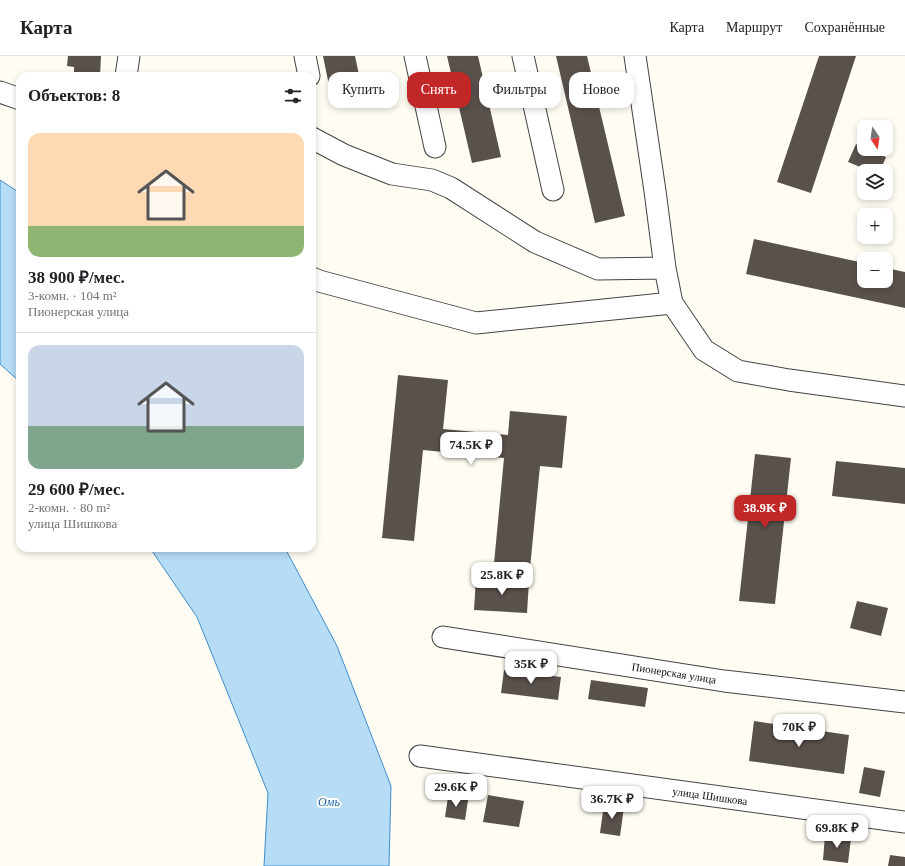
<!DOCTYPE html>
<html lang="ru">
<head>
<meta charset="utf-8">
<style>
  :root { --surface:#fff; --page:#f6f6f6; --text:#202124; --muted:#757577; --line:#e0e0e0; --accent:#c12727 }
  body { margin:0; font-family:"Times New Roman",serif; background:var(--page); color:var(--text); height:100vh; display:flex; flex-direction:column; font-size:15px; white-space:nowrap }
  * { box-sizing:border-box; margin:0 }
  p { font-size:13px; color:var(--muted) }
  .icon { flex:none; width:22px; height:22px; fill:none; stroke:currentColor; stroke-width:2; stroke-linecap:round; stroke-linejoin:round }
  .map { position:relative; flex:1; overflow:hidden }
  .drawer { position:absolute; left:16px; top:16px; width:300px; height:480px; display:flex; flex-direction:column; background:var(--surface); border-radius:12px; box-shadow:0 2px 6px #0003 }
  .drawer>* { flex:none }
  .guide { position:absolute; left:328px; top:16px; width:380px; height:36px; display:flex; gap:8px }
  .needle { width:26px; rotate:167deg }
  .buttons { position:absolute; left:857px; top:64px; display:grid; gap:8px }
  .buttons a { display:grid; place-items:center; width:36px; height:36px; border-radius:8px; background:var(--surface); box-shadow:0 2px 6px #0003; font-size:20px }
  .price { position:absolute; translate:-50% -34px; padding:0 9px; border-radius:8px; background:#fff; color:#222; font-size:13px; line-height:26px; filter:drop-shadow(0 1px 2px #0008) }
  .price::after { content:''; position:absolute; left:50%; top:24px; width:12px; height:9px; margin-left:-6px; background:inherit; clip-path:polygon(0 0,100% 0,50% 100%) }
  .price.on { background:var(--accent); color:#fff }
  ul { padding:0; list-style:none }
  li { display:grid; align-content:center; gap:8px; height:212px; padding:0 12px }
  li+li { border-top:1px solid var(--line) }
  li span { display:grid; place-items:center; height:124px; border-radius:12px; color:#555 }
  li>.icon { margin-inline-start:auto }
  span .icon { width:72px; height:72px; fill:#fffc; stroke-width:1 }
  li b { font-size:17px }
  h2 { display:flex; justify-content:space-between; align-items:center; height:48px; padding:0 12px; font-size:17px }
  .chip { padding:0 14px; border-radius:12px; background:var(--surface); box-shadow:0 2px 6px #0003; font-size:14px; line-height:36px }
  .chip.on { background:var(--accent); color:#fff }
  header { display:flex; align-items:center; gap:24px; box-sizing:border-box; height:56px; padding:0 20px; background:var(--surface); border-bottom:1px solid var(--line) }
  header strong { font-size:19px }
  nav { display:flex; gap:22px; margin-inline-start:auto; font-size:14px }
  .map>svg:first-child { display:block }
  .water { fill:#b7dcf6; stroke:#3e8ece }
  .building { fill:#59514c }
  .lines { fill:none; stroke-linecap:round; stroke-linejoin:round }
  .minor-casing { stroke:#434343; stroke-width:23 }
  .minor { stroke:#fff; stroke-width:21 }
  .labels { text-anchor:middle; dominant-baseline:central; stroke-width:4; stroke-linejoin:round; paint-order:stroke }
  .street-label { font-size:11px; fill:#101010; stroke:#fff }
  .water-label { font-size:12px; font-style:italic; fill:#1860a3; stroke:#fff }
</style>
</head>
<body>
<header>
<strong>Карта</strong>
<nav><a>Карта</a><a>Маршрут</a><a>Сохранённые</a></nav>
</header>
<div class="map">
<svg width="905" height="810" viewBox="0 0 905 810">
  <rect width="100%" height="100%" fill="#fffdf3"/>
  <path class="water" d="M0,124l20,13v189l-20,-18z
    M150,492h135l52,98 54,140 -2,80h-125l4,-73 -71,-176z"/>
  <path class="building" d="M68,0h33l-1,20h-26v-9l-7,-1z
    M323,0h32l9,42 -31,7z
    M447,0h31l23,101 -29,6z
    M556,0h31l38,160 -30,7z
    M819,0h37l-45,137 -34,-11z
    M856,88l8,4v1h3l19,8 -6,14h-10l-22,-9z
    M754,183l110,24v18h22v-13l19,4v36l-159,-34z
    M398,319l50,5 -5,49 65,6 2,-24 57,5 -5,52 -22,-2 -11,112 -36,-4 11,-116 -81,-8 -9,91 -32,-3z
    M755,398l36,4 -16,146 -36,-3z
    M836,405l69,7v36l-73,-8z
    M476,522l53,3 -2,32 -53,-3z
    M857,545l31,7 -7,28 -31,-8z
    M504,614l57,7 -3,23 -57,-7z
    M591,624l57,8 -3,19 -57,-8z
    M754,665l95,14 -5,39 -95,-13z
    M864,711l21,4 -5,26 -21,-4z
    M488,739l36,6 -5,26 -36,-5z
    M448,741l20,3 -3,20 -20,-3z
    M604,748l20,3 -4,29 -20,-3z
    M825,779l26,3 -3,25 -25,-3z
    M890,799l15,2v9h-17z"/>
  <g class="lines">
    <defs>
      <path id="minor" d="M305,0l4,20
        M415,0l20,91
        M523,0l30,134
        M635,0l20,135 10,77 7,35 32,47 34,21 51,9 116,16
        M126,20l3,-20
        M0,36l20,7
        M312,82l32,17 48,19 40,6 19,8 84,54 63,27 67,-1
        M312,222l7,3 157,42 196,-20
        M443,581l281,44 181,21
        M420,700l485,66"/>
    </defs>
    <use href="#minor" class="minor-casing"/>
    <use href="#minor" class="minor"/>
  </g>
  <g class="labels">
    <g class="street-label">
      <text transform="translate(674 617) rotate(9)">Пионерская улица</text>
      <text transform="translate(710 740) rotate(8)">улица Шишкова</text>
    </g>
    <g class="water-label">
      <text x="329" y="746">Омь</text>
    </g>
  </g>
</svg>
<div class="buttons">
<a><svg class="needle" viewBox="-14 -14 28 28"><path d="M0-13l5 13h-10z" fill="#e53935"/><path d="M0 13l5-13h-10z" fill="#757577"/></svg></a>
<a><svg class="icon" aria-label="layers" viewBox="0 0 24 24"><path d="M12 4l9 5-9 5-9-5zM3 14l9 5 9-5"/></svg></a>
<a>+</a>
<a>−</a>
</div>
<b class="price" style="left:471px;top:410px">74.5K ₽</b>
<b class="price on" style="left:765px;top:473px">38.9K ₽</b>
<b class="price" style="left:502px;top:540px">25.8K ₽</b>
<b class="price" style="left:531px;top:629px">35K ₽</b>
<b class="price" style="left:799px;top:692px">70K ₽</b>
<b class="price" style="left:456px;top:752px">29.6K ₽</b>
<b class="price" style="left:612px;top:764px">36.7K ₽</b>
<b class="price" style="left:837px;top:793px">69.8K ₽</b>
<div class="guide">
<a class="chip">Купить</a>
<a class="chip on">Снять</a>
<a class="chip">Фильтры</a>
<a class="chip">Новое</a>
</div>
<section class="drawer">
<h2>Объектов: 8<svg class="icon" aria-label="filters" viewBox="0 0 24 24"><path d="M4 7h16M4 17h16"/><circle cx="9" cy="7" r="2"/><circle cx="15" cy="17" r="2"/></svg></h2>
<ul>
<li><span style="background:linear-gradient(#ffd9b3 75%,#8fb573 0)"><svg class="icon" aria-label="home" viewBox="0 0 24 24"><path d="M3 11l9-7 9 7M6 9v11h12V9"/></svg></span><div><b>38 900 ₽/мес.</b><p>3-комн. · 104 m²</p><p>Пионерская улица</p></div></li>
<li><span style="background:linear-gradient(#c9d6e8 65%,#7fa58c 0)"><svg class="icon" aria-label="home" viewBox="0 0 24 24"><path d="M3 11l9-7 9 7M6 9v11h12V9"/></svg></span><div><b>29 600 ₽/мес.</b><p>2-комн. · 80 m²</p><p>улица Шишкова</p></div></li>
</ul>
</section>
</div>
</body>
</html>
